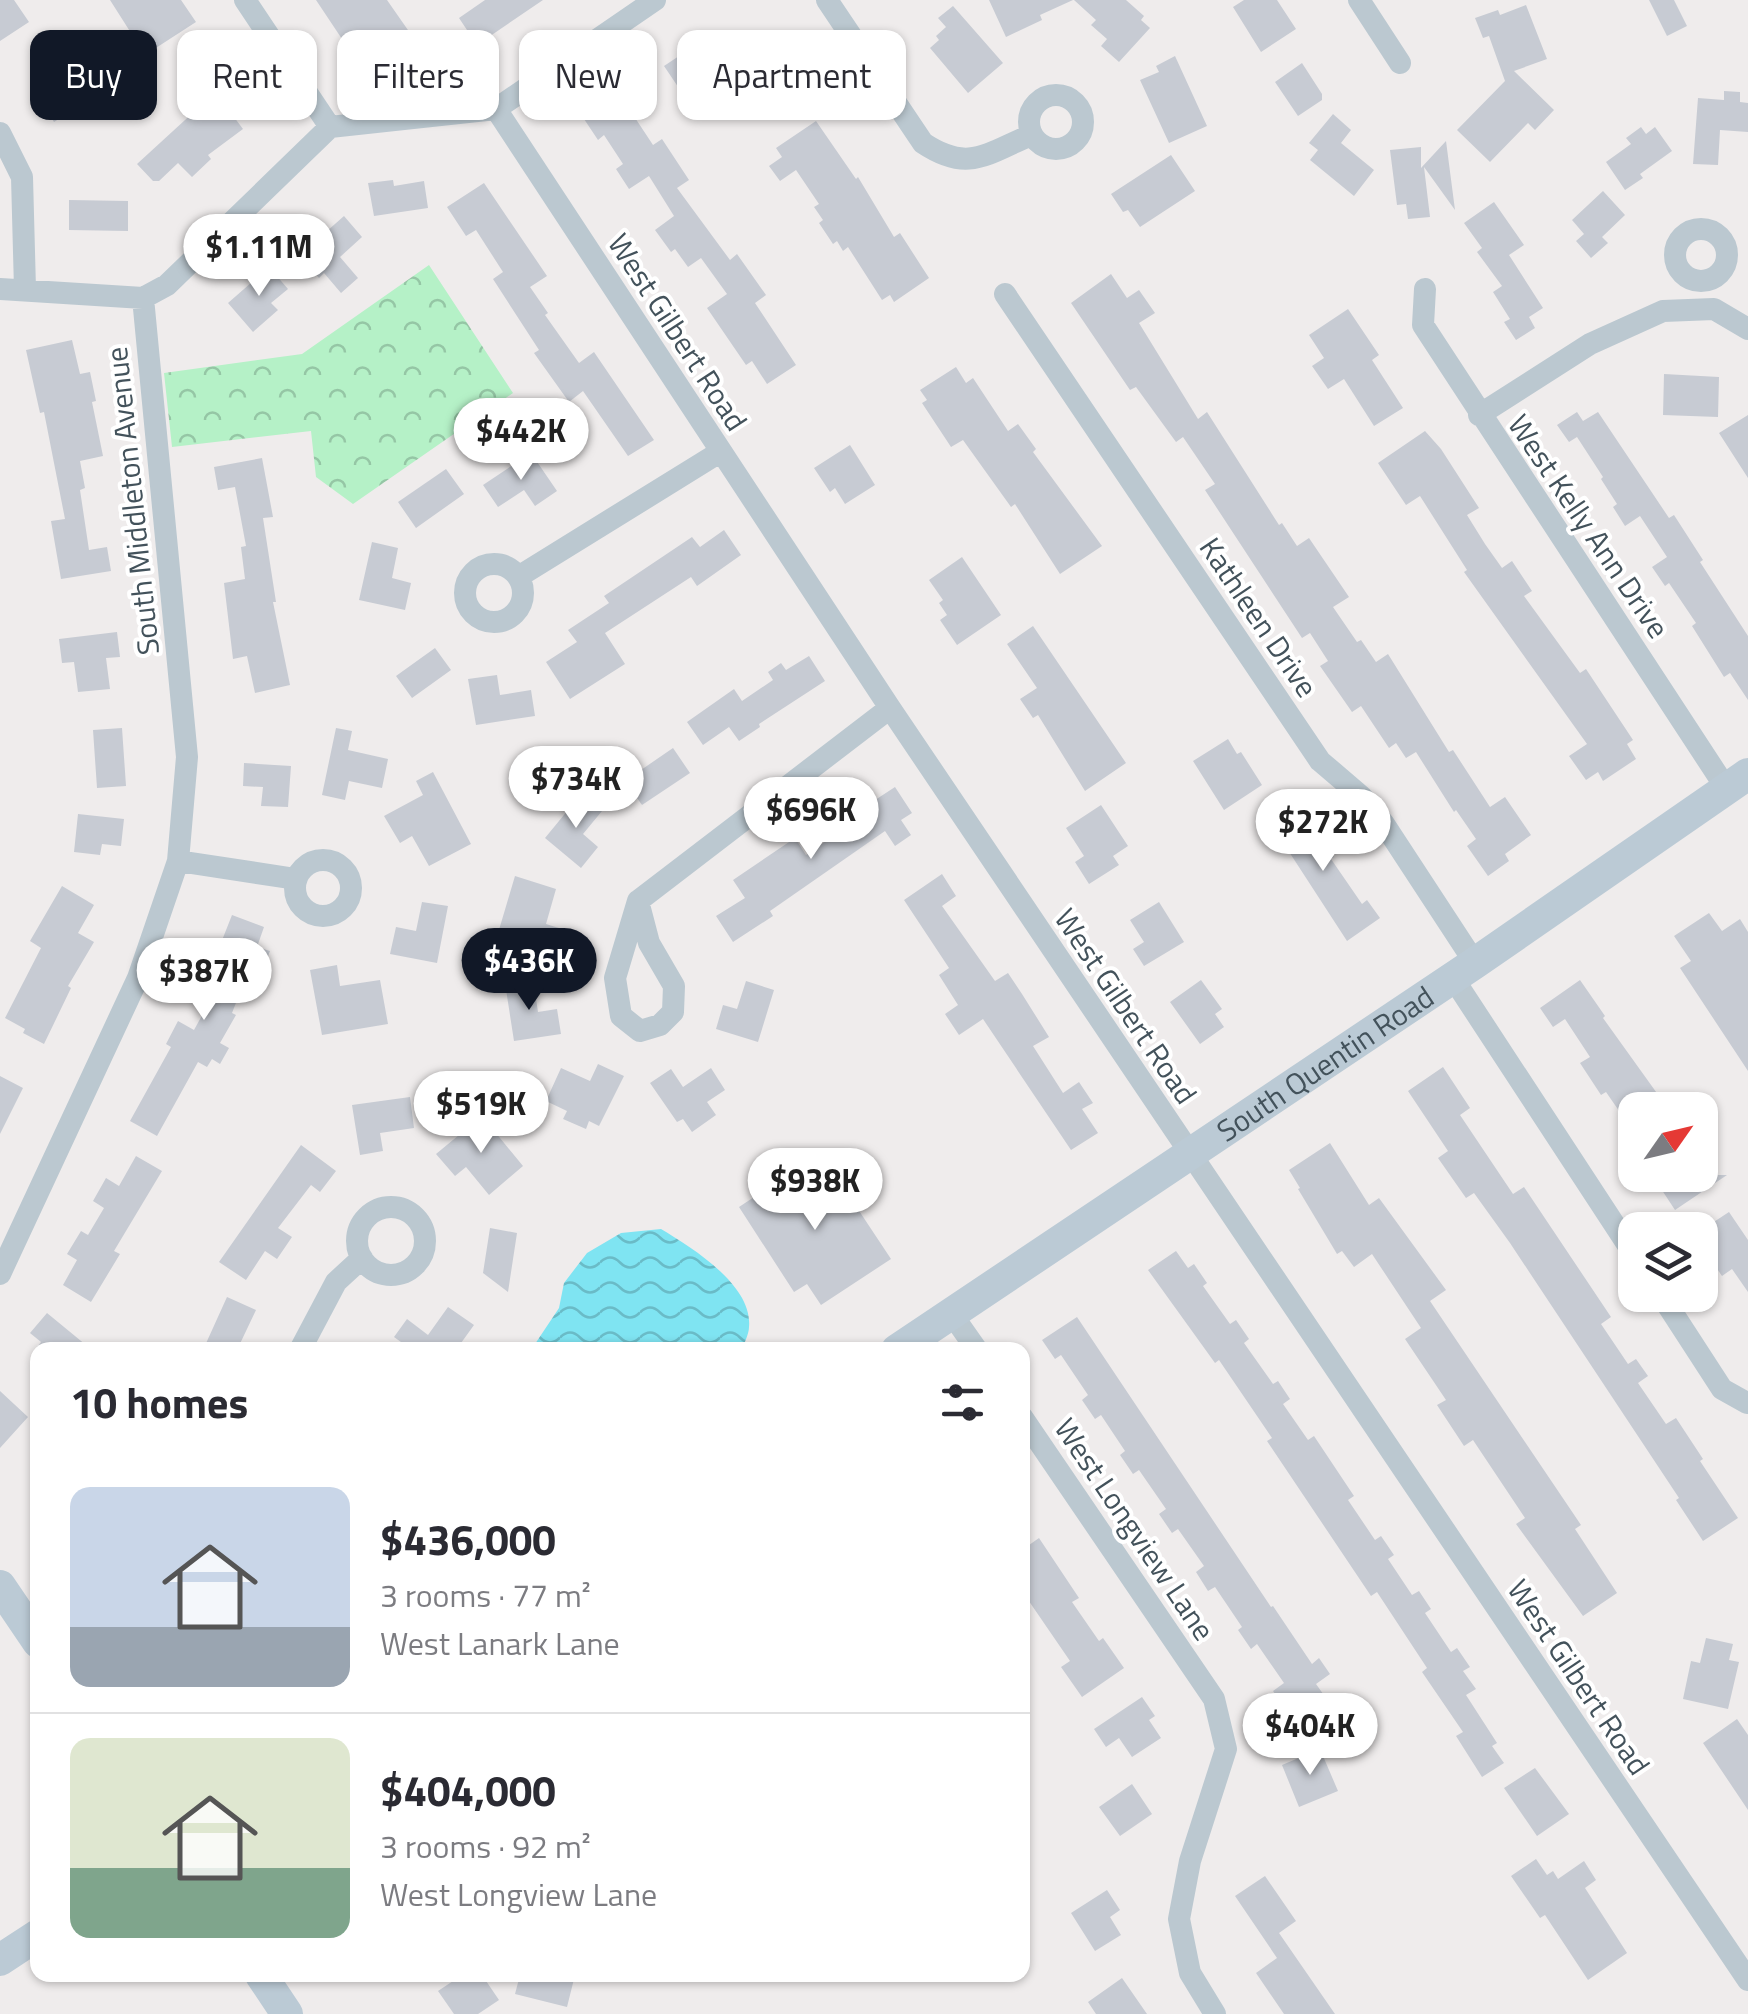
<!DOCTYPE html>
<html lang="en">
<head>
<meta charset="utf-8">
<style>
  :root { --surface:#fff; --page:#f2f2f3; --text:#2b2b33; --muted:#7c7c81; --line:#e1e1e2; --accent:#111827 }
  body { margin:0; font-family:"Titillium Web",sans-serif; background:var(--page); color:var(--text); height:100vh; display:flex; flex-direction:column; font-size:38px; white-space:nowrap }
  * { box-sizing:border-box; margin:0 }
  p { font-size:32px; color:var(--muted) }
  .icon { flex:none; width:55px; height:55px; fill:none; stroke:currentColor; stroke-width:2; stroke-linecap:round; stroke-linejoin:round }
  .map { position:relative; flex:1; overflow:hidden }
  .side { position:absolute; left:30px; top:1342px; width:1000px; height:640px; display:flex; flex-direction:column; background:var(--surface); border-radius:20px; box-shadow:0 2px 8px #0004 }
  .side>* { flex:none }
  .top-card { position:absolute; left:30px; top:30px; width:1000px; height:90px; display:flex; gap:20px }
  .needle { width:65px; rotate:56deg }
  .fabs { position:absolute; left:1618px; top:1092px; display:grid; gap:20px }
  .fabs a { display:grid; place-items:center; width:100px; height:100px; border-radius:20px; background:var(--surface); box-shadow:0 2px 8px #0004; font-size:50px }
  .price { position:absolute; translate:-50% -85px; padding:0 22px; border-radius:35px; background:#fff; color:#222; font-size:32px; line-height:65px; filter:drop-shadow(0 2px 5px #0008) }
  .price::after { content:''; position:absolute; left:50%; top:60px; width:30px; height:22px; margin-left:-15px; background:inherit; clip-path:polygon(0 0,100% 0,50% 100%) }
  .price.current { background:var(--accent); color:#fff }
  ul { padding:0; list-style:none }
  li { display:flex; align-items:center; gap:30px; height:250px; padding:0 40px }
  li+li { border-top:2px solid var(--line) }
  li span { display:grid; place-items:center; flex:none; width:280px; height:200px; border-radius:20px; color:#555 }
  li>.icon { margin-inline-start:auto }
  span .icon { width:120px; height:120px; fill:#fffc; stroke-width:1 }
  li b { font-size:42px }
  h2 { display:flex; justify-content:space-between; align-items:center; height:120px; padding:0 40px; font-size:42px }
  .tag { padding:0 35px; border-radius:20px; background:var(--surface); box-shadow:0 2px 8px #0004; font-size:35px; line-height:90px }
  .tag.current { background:var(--accent); color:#fff }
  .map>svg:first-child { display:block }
  .forest { fill:url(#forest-crowns) }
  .water { fill:url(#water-waves) }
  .building { fill:#c7cbd3 }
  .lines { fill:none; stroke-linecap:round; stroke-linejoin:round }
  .minor { stroke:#bbc8d0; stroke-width:22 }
  .secondary { stroke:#bbcad5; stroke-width:32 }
  .labels { text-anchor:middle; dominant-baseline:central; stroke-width:8; stroke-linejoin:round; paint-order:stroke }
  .street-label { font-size:30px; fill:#43525b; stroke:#fff }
</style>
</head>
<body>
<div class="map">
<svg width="1748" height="2014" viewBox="0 0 1748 2014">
  <defs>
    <pattern id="forest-crowns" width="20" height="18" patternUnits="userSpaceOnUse" patternTransform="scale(2.5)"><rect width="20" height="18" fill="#b5f1c7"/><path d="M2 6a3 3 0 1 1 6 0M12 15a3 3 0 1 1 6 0" fill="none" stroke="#95c6a5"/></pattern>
    <pattern id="water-waves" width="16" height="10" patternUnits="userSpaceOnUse" patternTransform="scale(2.5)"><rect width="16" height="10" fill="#7fe4f2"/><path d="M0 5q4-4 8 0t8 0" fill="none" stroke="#6abbc7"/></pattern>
  </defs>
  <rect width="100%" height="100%" fill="#efecec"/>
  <path class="forest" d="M429,265l84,128 -160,111 -37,-27 -5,-46 -139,16 -8,-74 138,-19z"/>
  <path class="water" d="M661,1229c30,18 92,56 88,98 0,7 -5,16 -7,23h-211l28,-42 5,-25 23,-30 34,-20z"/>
  <path class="building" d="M0,0h14l15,22 -29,19z
    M110,0h71l15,22 -51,33z
    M316,0h71l30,43 -37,25 -20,-29 -12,9z
    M485,0h58l-66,45 -18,-27z
    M989,0h84l-33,15 2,5 -36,17z
    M1074,0h52l18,16 -3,4 9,8 -31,34 -18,-16 6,-7 -16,-14 5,-5z
    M1244,0h33l19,29 -35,23 -28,-45z
    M1649,0h25l13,26 -20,10z
    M1526,5l21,54 -33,12 40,39 -19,20 -7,-7 -38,39 -33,-32 48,-49 -16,-45 -6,2 -8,-20 23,-8 2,5z
    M953,6l50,57 -35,30 -38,-45 9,-8 -3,-4 10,-9 -8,-9z
    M709,36l36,54 -16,10 -6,-10 -30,19 -29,-43z
    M62,52l30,46 -38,24 -13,-21 8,-5 -7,-11 5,-3 -10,-14z
    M1175,56l32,70 -38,17 -29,-63 19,-8 -3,-6z
    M1302,63l20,31v6l-24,16 -23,-34z
    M234,67l24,32 -24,18 9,12 -35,26 3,4 -19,18 -14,-14 -19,18h-6l-16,-17 60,-55 -7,-9z
    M614,86l39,59 9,-6 27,41 -12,8 53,72 7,-6 29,41 -11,8 41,62 -29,19 -15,-23 -6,4 -39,-57 20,-14 -26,-36 -13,9 -13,-18 -4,3 -16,-22 19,-14 -25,-40 -20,13 -13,-20 7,-5 -19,-29 -6,5 -20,-30z
    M1724,91l16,1v10l8,1v29l-28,-2 -2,35 -25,-1 5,-66 26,2z
    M1333,114l18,16 -10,13 33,27 -20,26 -44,-36 8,-10 -9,-7z
    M816,121l40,58 2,-2 36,60 6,-4 29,45 -35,24 -4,-7 -8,5 -34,-53 -5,4 -6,-10 -4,3 -14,-21 4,-3 -9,-13 5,-3 -23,-34 -16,11 -11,-15 13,-9 -6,-9z
    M1641,127l5,7 9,-7 17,24 -32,23 3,4 -18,12 -19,-28 25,-18 -5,-6z
    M1446,141l9,69 -31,-43 6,50 -22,2 -2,-15 -9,1 -7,-55 31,-3v21z
    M1171,155l24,36 -55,36 -12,-17 -5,2 -12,-18z
    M393,180l1,6 30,-5 4,27 -54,8 -6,-33z
    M484,183l63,93 -17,11 18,26 -3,2 34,48 15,-11 60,88 -26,16 -45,-65 -14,11 -35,-49 5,-3 -46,-71 10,-7 -27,-42 -10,6 -19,-29z
    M1603,191l22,24 -23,22 6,6 -17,15 -15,-17 8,-7 -12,-14z
    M69,200l59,1v30l-59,-1z
    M1494,202l30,43 -15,10 34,53 -14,9 6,11 -19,12 -12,-18 6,-3 -17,-27 9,-6 -25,-34 5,-4 -18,-25z
    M344,216l18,21 -22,20 18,21 -17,15 -17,-20 -5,5 -31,-36 18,-17 12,14z
    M269,267l19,22 -17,14 7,7 -25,22 -25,-29z
    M1111,274l16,24 12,-8 16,23 -16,10 59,96 9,-7 72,113 3,-2 15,23 12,-8 40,59 -16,10 24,35 4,-2 15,22 12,-8 61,98 4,-2 37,57 15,-10 26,38 -26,19 4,7 -21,15 -21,-30 9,-7 -20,-29 -2,2 -38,-60 -10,6 -10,-15 -7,5 -28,-42 -9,6 -32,-46 8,-5 -18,-28 -8,5 -97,-148 10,-6 -32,-47 -7,5 -40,-55 -6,3 -59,-87z
    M1348,309l31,46 -7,5 31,48 -29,18 -30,-47 -16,10 -16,-23 12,-8 -15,-23z
    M72,340l8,34 10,-2 6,29 -4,1 11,54 -23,5 5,27 -5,2 9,60 18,-3 4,24 -50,8 -10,-58 14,-2 -21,-107 -4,1 -14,-63z
    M956,367l10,16 7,-5 35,53 10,-7 18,25 -3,3 69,94 -42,28 -45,-70 -4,3 -48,-67 -12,7 -29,-44 5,-3 -7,-10z
    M1664,374l55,3 -1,40 -55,-2z
    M1577,412l6,9 15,-9 71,106 5,-3 29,45 -3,2 48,74v64l-18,-27 -6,4 -32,-51 4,-3 -27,-40 -4,3 -13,-19 15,-10 -27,-41 -15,10 -12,-19 4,-3 -16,-25 2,-2 -26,-40 -8,5 -12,-17z
    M1748,415v63l-29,-45z
    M1425,431l16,18 38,59 -12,7 18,29 17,24 10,-7 20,30 -8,5 56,77 6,-4 47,71 -6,4 9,15 -33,22 -5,-9 -12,8 -17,-24 18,-12 -123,-172 3,-2 -47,-74 -14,9 -28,-42z
    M850,445l25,40 -30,19 -10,-16 -5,4 -16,-24z
    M531,453l26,38 -22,15 -11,-16 -26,17 -15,-22z
    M262,458l11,59 -10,1 13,84h-3l17,83 -35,8 -8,-37 -14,3 -9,-76 21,-4 -4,-32 5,-1 -11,-59 -17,3 -4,-23z
    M446,469l18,25 -48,34 -18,-26z
    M724,530l17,25 -44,31 -6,-9 -86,56 20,31 -55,35 -24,-37 31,-20 -9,-12 41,-27 -5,-7 88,-59 8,10z
    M372,542l26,6 -6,30 19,5 -6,27 -46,-10z
    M962,557l39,58 -44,30 -17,-25 7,-5 -8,-12 4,-3 -14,-20z
    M1033,626l93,137 -41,28 -47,-76 -5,3 -13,-19 17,-11 -30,-44z
    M117,632l3,25 -14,1 4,31 -32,3 -4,-30 -12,1 -3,-24z
    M435,648l16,22 -39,28 -16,-22z
    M809,656l16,25 -66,43 1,3 -21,14 -10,-14 -26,18 -16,-23 47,-33 8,12 31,-21 -5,-8 13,-9 5,7z
    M497,675l3,20 31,-5 4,26 -59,9 -8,-46z
    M122,728l4,58 -29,2 -4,-58z
    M336,728l16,3 -4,19 40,9 -6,29 -33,-7 -4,19 -23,-5z
    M1228,739l9,15 4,-2 21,33 -38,25 -31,-49z
    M673,748l17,25 -48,32 -17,-24z
    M244,763l47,3 -3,41 -27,-1 2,-19 -20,-1z
    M433,772l38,72 -42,22 -17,-30 -12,7 -16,-27 39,-21 -7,-14z
    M895,787l17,26 -11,7 10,15 -16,11 -10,-15 -115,80 3,5 -40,26 -17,-26 29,-18 -12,-18 62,-42 11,17 47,-33 -10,-15 19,-13 7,10z
    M582,793l20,18 -19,23 15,13 -17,21 -36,-30z
    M1101,805l27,41 -15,10 6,9 -30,19 -14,-22 9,-6 -18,-28z
    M1288,805l14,23 9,-5 23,34 -3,2 31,45 5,-4 13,18 -33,23 -80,-123z
    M78,814l46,5 -3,27 -19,-2 -2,11 -26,-3z
    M942,874l14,22 -14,10 53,75 13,-8 14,21 27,43 -16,9 30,47 16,-11 14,21 -11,6 16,24 -27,17 -88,-131 -24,16 -14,-21 13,-9 -19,-30 10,-7 -45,-68z
    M515,876l41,13 -10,35 16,5 -8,26 -58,-15z
    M62,886l32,19 -16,28 16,9 -26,44 3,2 -27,56 -21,-11 2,-4 -20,-11 36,-70 -11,-7z
    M422,902l26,4 -11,57 -47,-9 6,-27 20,4z
    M1159,902l25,40 -40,24 -11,-17 11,-7 -14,-22z
    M1709,913l13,18 18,-12 8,13v139l-68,-103 11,-7 -17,-25z
    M232,915l32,12 -7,20 13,4 -8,21 -12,-5 -18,46 4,2 -16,28 9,5 -9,16 -8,-5 -5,8 -9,-5 -41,74 -27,-15 41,-74 -5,-3 12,-23 16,9 27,-49 -22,-8 10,-24 8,4z
    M337,965l3,21 40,-6 8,44 -66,11 -12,-65z
    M533,979l5,33 19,-3 4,25 -47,7 -9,-58z
    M1201,980l21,29 -7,5 9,13 -24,17 -30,-42z
    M1580,980l25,36 -2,2 66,92h-34v24l-29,-42 -5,3 -21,-32 10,-6 -25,-38 -12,8 -13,-19z
    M746,981l28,9 -16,52 -42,-13 7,-24 14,4z
    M598,1064l26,12 -25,50 -10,-5 -3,8 -23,-10 4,-8 -21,-10 15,-33 29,13z
    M1443,1067l27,41 -10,7 53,79 11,-7 87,130 -10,7 27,40 8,-5 12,17 -10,7 28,41 10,-6 27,41 -3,2 38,57 -35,23 -27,-41 3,-2 -169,-255 -36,-50 -8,5 -28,-40 10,-7 -40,-60z
    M711,1068l14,22 -18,12 9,13 -24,17 -9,-13 -6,3 -27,-39 21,-14 12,18z
    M0,1076l23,12 -23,46z
    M410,1097l4,31 -34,5 3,18 -23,4 -8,-50z
    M482,1116l41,50 -34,29 -23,-28 -11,9 -19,-22z
    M1330,1143l39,62 10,-7 67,92 -16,11 151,224 -6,4 42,64 -34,23 -67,-92 9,-6 -52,-78 -9,6 -27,-41 9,-5 -41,-61 16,-11 -49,-74 -18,13 -12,-16 -5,3 -39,-65 2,-1 -11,-18z
    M301,1145l35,26 -16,21 -9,-7 -33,43 14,9 -15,22 -12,-8 -19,29 -27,-18z
    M136,1156l26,15 -48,80 6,3 -29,48 -28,-17 14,-25 -10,-6 14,-23 7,4 16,-27 -11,-7 13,-23 13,8z
    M806,1163l12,17 14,-10 59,89 -70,46 -14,-21 -13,8 -55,-85z
    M1652,1175h75l-52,35z
    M1729,1212l19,28v52l-16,-23 -10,7 -22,-32v-13z
    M490,1228l27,5 -9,59 -25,-19z
    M1176,1251l12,17 6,-4 13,19 -4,3 27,38 6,-4 13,19 -5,4 29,41 5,-3 12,18 -7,5 25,36 6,-4 40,60 -6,4 27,40 6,-4 13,19 -6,4 24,36 7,-4 12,18 -6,4 26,39 6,-4 13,19 -7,4 13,18 -10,6 31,48 -5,3 12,17 -22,14 -26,-41 7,-4 -41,-60 5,-4 -50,-76 -6,4 -104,-155 5,-3 -53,-78 -4,3 -67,-93z
    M227,1297l29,13 -19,40h-34z
    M448,1307l26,18 -18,25h-44l-18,-13 13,-18 21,16z
    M47,1313l45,37h-57l6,-8 -11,-9z
    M1077,1317l194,290 2,-1 39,58 7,-6 11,16 -14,10 15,21 -26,18 -14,-21 -7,5 -11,-16 11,-8 -27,-39 -6,5 -13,-19 4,-3 -27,-40 -7,4 -12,-19 8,-6 -26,-37 -6,4 -13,-19 7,-5 -27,-39 -6,4 -13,-19 5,-4 -24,-36 -6,4 -13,-19 6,-5 -27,-40 -6,4 -13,-19z
    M0,1391l28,26 -28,31z
    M1039,1538l40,60 -7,4 27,39 4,-3 21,30 -42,29 -21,-30 9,-6 -48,-70v-41z
    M1706,1638l27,6 -4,16 10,2 -11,47 -45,-10 8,-38 9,2z
    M1142,1697l13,19 -6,4 12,18 -29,19 -13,-19 -13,9 -12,-18z
    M1737,1719l11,16v75l-45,-67z
    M1320,1749l18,42 -39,16 -17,-42z
    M1535,1768l34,46 -32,22 -33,-48z
    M1132,1784l20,30 -32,22 -21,-29z
    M1536,1859l11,16 6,-4 5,8 26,-18 12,19 -11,8 42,65 -39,27 -43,-65 -5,3 -29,-42z
    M1265,1876l31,45 -17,12 56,81h-51l-28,-41 21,-15 -42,-62z
    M1107,1890l13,20 -10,7 11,18 -26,16 -24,-38z
    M462,1975h20l17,25 -21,14h-24l-16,-23z
    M520,1975h55l-8,32 -52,-13z
    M1122,1978l25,36h-51l-8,-12z"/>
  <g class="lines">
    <path class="minor" d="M245,0l85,127
      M827,0l96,143c45,30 63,11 108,-8
      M1359,0l41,63
      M1029 122a27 27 0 1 1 54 0a27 27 0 1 1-54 0Z
      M496,109l394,599 858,1272
      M0,133l22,44 3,112
      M1675 255a26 26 0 1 1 52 0a26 26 0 1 1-52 0Z
      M0,289l143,9
      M1425,289l-2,36 303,463
      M1005,294l315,467 41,35 23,28 91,139
      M1479,415l111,-71 73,-33 51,-2 34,20
      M465 593a29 29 0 1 1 58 0a29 29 0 1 1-58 0Z
      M518,577l202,-125
      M295 888a28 28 0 1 1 56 0a28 28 0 1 1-56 0Z
      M178,861l118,18
      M638,901l11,42 25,43 -1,26 -13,13 -20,6 -19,-15 -6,-38 23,-77 252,-193
      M1453,978l182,278
      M357 1241a34 34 0 1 1 68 0a34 34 0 1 1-68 0Z
      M0,1274l138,-296 40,-117 9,-104 -44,-459 24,-13 163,-158 166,-18 159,-109
      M1661,1295l61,94 25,14
      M951,1313l26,37
      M300,1350l36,-68 26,-24
      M1022,1417l192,282 12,50 -36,112 -11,58 11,54 25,41"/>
    <g class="secondary">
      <path id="s1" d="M897,1350l578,-387 273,-189"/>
      <path d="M0,1586l38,56"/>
      <path d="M0,1960l38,-25"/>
      <path d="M261,1975l26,39"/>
    </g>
  </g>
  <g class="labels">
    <g class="street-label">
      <text transform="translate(678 332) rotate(57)">West Gilbert Road</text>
      <text transform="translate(132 501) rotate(-96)">South Middleton Avenue</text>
      <text transform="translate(1589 526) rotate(56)">West Kelly Ann Drive</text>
      <text transform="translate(1259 617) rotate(56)">Kathleen Drive</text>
      <text transform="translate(1126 1006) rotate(56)">West Gilbert Road</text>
      <text stroke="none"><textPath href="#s1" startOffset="515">South Quentin Road</textPath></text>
      <text transform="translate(1135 1529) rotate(56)">West Longview Lane</text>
      <text transform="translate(1579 1677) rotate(56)">West Gilbert Road</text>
    </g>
  </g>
</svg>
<div class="fabs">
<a><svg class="needle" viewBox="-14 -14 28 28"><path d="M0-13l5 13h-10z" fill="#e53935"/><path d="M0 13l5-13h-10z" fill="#7c7c81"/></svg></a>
<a><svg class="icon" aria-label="layers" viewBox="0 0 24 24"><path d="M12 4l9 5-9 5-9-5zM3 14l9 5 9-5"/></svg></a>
</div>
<b class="price" style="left:259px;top:299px">$1.11M</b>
<b class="price" style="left:521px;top:483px">$442K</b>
<b class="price" style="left:576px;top:831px">$734K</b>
<b class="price" style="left:811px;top:862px">$696K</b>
<b class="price" style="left:1323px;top:874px">$272K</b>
<b class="price current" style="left:529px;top:1013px">$436K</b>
<b class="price" style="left:204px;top:1023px">$387K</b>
<b class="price" style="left:481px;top:1156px">$519K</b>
<b class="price" style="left:815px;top:1233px">$938K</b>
<b class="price" style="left:1310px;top:1778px">$404K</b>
<div class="top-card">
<a class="tag current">Buy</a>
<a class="tag">Rent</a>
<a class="tag">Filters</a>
<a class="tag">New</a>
<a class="tag">Apartment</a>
</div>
<section class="side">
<h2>10 homes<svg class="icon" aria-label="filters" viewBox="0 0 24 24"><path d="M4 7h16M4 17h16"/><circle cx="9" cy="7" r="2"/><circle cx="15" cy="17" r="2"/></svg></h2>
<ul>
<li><span style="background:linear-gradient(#c9d6e8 70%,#9aa5b1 0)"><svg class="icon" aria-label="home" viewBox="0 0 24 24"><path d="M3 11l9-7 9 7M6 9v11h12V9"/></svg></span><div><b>$436,000</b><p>3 rooms · 77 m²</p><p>West Lanark Lane</p></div></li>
<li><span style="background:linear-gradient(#dfe7d0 65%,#7fa58c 0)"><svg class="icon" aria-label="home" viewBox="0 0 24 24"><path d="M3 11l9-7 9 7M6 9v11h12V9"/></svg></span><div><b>$404,000</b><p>3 rooms · 92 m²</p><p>West Longview Lane</p></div></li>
</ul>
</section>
</div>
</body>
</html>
